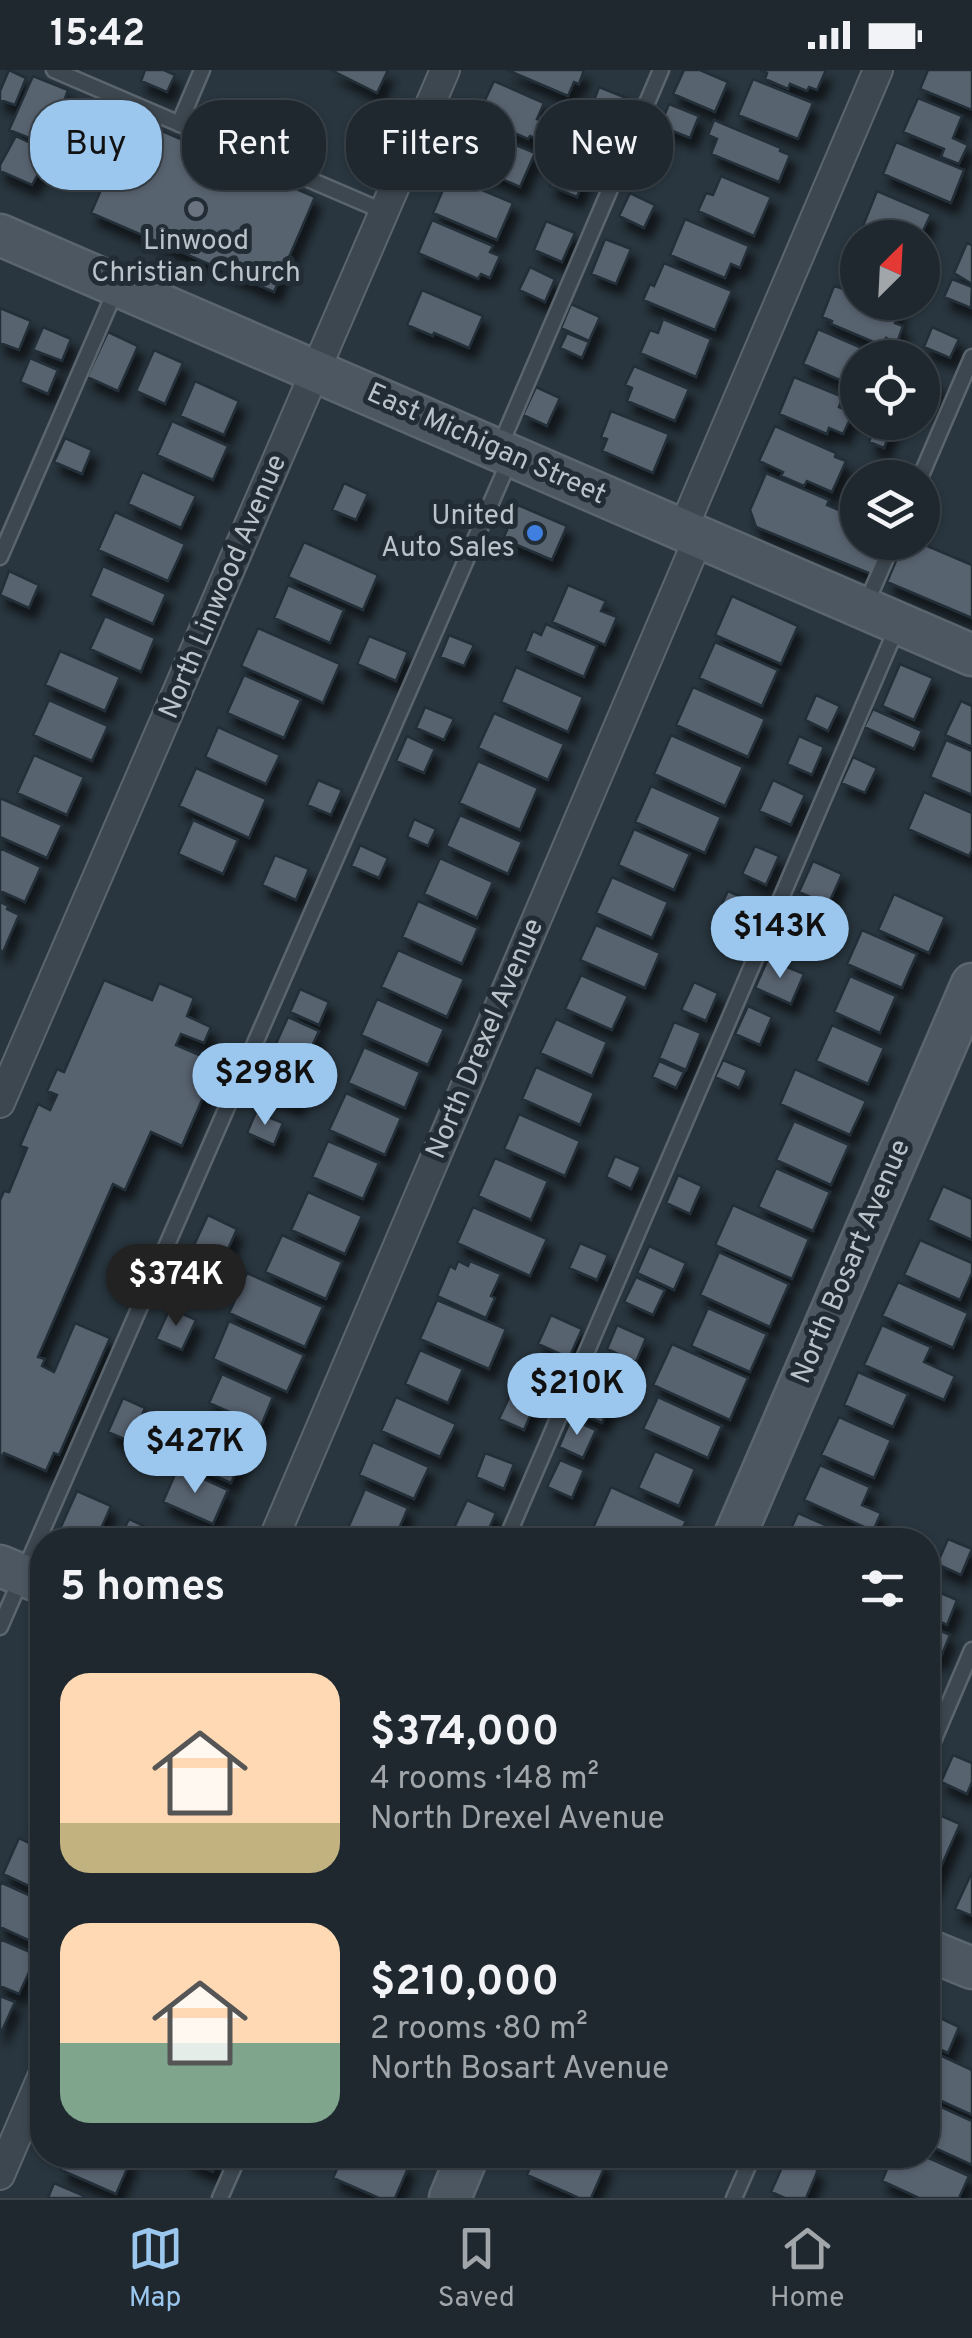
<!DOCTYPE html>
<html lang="en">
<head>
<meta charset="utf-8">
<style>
  :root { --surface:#1f282f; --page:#2c343b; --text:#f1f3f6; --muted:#a1a6aa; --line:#3c444b; --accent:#9bc6ee }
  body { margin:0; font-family:Overpass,sans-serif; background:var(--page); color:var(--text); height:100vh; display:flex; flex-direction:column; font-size:38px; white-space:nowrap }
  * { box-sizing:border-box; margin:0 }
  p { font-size:32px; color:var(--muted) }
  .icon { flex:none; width:55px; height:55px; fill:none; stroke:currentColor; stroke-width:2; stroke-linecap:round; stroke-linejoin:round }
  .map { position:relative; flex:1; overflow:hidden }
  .side { position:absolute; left:30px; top:1458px; width:910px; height:640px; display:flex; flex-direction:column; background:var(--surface); border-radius:40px; box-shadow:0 2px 8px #0004,0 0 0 2px var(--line) }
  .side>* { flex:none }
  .guide { position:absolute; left:30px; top:30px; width:912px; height:90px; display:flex; gap:20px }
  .needle { width:65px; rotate:24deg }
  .buttons { position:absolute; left:840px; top:150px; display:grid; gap:20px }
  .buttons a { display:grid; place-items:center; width:100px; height:100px; border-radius:50%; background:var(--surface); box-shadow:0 2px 8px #0004,0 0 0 2px var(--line); font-size:50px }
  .price { position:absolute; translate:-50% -85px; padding:0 22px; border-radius:35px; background:var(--accent); color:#111; font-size:32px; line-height:65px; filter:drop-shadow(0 2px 5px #0008) }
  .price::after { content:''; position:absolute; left:50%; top:60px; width:30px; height:22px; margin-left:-15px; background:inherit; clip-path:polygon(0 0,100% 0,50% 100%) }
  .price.active { background:#222; color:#fff }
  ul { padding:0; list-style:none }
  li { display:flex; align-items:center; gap:30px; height:250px; padding:0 30px }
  li span { display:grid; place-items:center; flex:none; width:280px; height:200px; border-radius:30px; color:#555 }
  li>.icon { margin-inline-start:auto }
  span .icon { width:120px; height:120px; fill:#fffc; stroke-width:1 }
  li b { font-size:42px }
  h2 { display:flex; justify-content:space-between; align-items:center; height:120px; padding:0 30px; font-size:42px }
  .pill { padding:0 35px; border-radius:40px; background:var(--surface); box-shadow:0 2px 8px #0004,0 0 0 2px var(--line); font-size:35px; line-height:90px }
  .pill.active { background:var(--accent); color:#111 }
  .status { display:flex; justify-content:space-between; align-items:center; height:70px; padding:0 50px; background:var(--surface); direction:ltr }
  .status svg { height:28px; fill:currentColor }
  .menu { display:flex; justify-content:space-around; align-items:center; height:140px; border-top:2px solid var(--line); background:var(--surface); font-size:28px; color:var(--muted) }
  .menu a { display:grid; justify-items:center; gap:5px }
  .menu .active { color:var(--accent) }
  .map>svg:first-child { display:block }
  .building { fill:#58646f; stroke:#242e37; stroke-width:2.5; filter:url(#shadow) }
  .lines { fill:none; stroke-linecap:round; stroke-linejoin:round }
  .lane-casing { stroke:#5b656d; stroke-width:19 }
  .street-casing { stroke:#5b656d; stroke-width:32 }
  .secondary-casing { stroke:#5b656d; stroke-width:45 }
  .lane { stroke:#3d4750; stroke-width:14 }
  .street { stroke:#3d4750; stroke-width:28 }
  .secondary { stroke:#4c5762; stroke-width:40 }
  .worship-dot { fill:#6b7280; stroke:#222c35; stroke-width:4 }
  .shop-dot { fill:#3f7fe0; stroke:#222c35; stroke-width:4 }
  .labels { text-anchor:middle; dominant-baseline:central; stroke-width:10; stroke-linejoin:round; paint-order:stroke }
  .poi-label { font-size:28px; fill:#bac2ca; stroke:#222c35 }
  .street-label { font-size:28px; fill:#bac2ca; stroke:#222c35 }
</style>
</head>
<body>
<div class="status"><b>15:42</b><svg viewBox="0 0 49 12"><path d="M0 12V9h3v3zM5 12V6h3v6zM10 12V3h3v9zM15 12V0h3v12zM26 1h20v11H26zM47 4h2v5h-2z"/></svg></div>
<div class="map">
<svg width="972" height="2128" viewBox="0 0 972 2128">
  <defs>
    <filter id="shadow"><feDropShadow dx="6" dy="11" stdDeviation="5" flood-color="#0009"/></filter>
  </defs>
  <rect width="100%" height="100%" fill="#29363f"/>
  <path class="building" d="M9,0l17,8 -11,27 -15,-5v-9z
    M145,0h19l11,5 -8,17 -26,-11z
    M331,0h57l-11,23z
    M507,0h77l-5,14 -5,-2 -6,14z
    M684,0h16l28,12 -13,30 -42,-18z
    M760,0h66l-9,20 -8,-3 -2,4 -17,-7 -2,5 -23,-10 2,-6z
    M928,0h44v40l-52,-21z
    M33,6l35,14 -11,31 -10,-5 -10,25 -28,-11z
    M753,9l60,24 -15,36 -60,-24z
    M494,11l50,22 -7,16 7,3 -7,17 -7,-3 -2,3 -51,-22z
    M599,17l30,12 -10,24 -29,-12z
    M918,28l44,18 -9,22 15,7 -9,19 -18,-7 3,-8 -41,-17z
    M669,34l30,12 -9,22 -30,-12z
    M132,48l183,79 -41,95 -183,-79z
    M714,50l67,28 -1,3 10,4 -11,27 -68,-28 6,-15 -9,-4z
    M472,61l9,3 1,-3 53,22 -15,34 -52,-23 1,-3 -8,-4z
    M16,66l34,16 -18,33 -32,-14v-6z
    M896,72l68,28 -13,33 -68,-29z
    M559,96l26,11 -8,20 -27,-11z
    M449,106l64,27 -16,37 -64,-27z
    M721,106l50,21 -17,39 -56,-25 8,-18 7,2z
    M877,121l54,23 -9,19 -8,-4 -3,9h-20l-28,-12z
    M630,123l25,12 -11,23 -25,-12z
    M685,149l64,27 -9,22 -9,-4 -6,14 -55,-23z
    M432,150l61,26 -3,6 10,4 -10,22 -9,-4 -3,5 -60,-26z
    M546,151l29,12 -13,29 -28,-12z
    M856,168h2v42l-16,-7z
    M605,169l26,10 -15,35 -25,-10z
    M967,173l5,2v39l-18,-11z
    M664,193l68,28 -17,39 -72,-30 7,-16 4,2z
    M530,197l25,12 -10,23 -26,-12z
    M952,209l20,8 -1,21 -27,-11z
    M834,216l24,7v9h22l20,9 -5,12 8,3 -6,17 -11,-5 -3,8 -52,-22 1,-3 -10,-4z
    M422,220l61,26 -14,32 -35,-15 -1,3 -26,-11z
    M571,234l29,13 -11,24 -28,-13z
    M0,238l31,13 -12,29 -19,-7z
    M663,249l48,20 -15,38 -56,-24 10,-23 8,3z
    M43,257l28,12 -9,22 -29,-11z
    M932,257l27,12 -9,19 -26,-11z
    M818,259l53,23 -2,6h-11v11l-3,-1 -6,16 -46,-20z
    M108,262l30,14 -20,45 -31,-14z
    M567,263l22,9 -7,16 -22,-10z
    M154,280l29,13 -18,41 -29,-13z
    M30,288l28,12 -10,24 -28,-12z
    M634,296l55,23 -14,32 -48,-20 5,-13 -7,-3z
    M922,306l16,6 -12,27 -4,-1z
    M794,307l49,20 -4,10 14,6 -10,21 -14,-6 -2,6 -48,-20z
    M195,311l44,20 -15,34 -44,-19z
    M536,317l24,11 -13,28 -24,-11z
    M611,341l58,23 -16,39 -51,-22 5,-12 -6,-2z
    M172,351l56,25 -15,34 -56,-25z
    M877,352h17l-10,26 -15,-6z
    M775,356l61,27 -1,4 11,4 -14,31 -25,-11 -3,5 -23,-10 2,-4 -24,-11z
    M65,368l27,12 -10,24 -28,-12z
    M142,402l54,24 -15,32 -53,-24z
    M766,403l63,27 -2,5 31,13v24h26l-13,32 -115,-47 -6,-17z
    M344,413l24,11 -12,26 -24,-10z
    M518,435l49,21 -15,34 -49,-21z
    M115,442l70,32 -17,37 -70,-31z
    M304,472l74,33 -15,35 -75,-33z
    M904,472h14l54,23v53l-85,-36z
    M103,496l63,28 -13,30 -63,-28z
    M9,501l30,14 -10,23 -29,-13z
    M288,515l56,25 -14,33 -56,-25z
    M568,515l38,16 -5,10 16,6 -12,28 -53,-23z
    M732,526l66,30 -17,38 -66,-29z
    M105,546l50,22 -14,34 -51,-23z
    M546,554l51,22 -13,31 -59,-26 8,-20 8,4z
    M258,558l82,36 -17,39 -82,-37z
    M449,565l25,10 -10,21 -24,-9z
    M369,566l39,16 -12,29 -39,-17z
    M715,572l63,28 -16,36 -63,-28z
    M60,581l60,26 -15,34 -60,-26z
    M900,594l33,14 -19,42 -32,-14z
    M516,597l67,30 -15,35 -67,-30z
    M244,605l57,25 -17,38 -57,-25z
    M693,617l72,32 -17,38 -72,-32z
    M816,625l24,11 -12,25 -23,-11z
    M49,630l59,26 -16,35 -59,-26z
    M961,631l11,5v41l-27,-12z
    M425,637l29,12 -10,21 -28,-12z
    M873,639l49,22 -8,18 -50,-22z
    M494,643l70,31 -16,36 -70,-32z
    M218,657l62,28 -14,29 -61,-27z
    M671,665l72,32 -18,39 -71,-32z
    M407,666l28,13 -11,24 -28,-12z
    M799,666l25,11 -12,28 -25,-11z
    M946,670l26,11v44l-42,-18z
    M34,685l50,22 -17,38 -50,-22z
    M853,687l24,11 -12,25 -24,-10z
    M478,691l60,27 -18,42 -61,-27z
    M196,698l70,31 -17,39 -70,-32z
    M318,710l24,10 -11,25 -24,-10z
    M773,710l32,15 -14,30 -32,-14z
    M651,716l70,31 -16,36 -70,-31z
    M924,722l48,21v37l-3,6 -61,-27z
    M0,728l62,27 -15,33 -47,-21z
    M460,745l62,27 -14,32 -62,-28z
    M414,749l22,10 -8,17 -21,-9z
    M193,750l45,20 -15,34 -45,-20z
    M634,759l56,25 -16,36 -56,-25z
    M360,775l28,13 -9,20 -28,-12z
    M755,776l24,10 -13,29 -24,-11z
    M0,778l41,19 -16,35 -25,-11z
    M275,785l34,14 -13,31 -34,-15z
    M440,788l53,24 -16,36 -53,-24z
    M813,791l29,13 -14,31 -29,-13z
    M612,807l56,25 -16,36 -56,-25z
    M728,821l31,14 -12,27 -32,-14z
    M894,824l51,23 -16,36 -51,-23z
    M418,831l60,27 -16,36 -60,-27z
    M0,832l8,4 -1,3 12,6 -16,37 -3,-2z
    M596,855l64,28 -15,35 -65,-28z
    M862,860l55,24 -15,34 -55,-24z
    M398,880l66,29 -17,38 -66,-30z
    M768,889l36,15 -13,30 -36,-16z
    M581,905l47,21 -16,34 -47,-21z
    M850,906l46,20 -16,37 -46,-21z
    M104,910l48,20 7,-17 35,15 -7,18 24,11 -7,16 -23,-9 -5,11 42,18 -36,83 -31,-14 -26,58 -12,-6 -75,173 7,2 -3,7 12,6 21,-49 35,15 -51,117 -5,-2 -8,18 -42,-18 -2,3 -2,-1v-255l4,-9 5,1 18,-44 -7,-2 18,-42 12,6 7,-15 -10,-4 10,-22 7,3z
    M694,912l24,11 -12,28 -25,-11z
    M300,919l29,13 -10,23 -29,-13z
    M377,929l67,30 -16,36 -67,-30z
    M748,936l24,11 -12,28 -25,-11z
    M288,947l31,14 -14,30 -31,-13z
    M556,949l51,23 -15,34 -52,-23z
    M674,952l27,11 -15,37 -27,-12z
    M832,955l52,23 -16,36 -52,-23z
    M364,977l56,25 -15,36 -57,-25z
    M723,990l24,10 -8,18 -24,-11z
    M659,991l25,11 -8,16 -24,-11z
    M270,994l37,16 -11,25 -37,-17z
    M536,997l58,26 -14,32 -58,-26z
    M795,999l71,32 -16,34 -70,-31z
    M346,1023l55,25 -16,37 -56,-25z
    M256,1042l27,11 -9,22 -27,-12z
    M519,1044l61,27 -15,35 -61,-27z
    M794,1051l55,24 -18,40 -55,-25z
    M328,1071l51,22 -16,36 -51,-22z
    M615,1086l26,11 -10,22 -25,-12z
    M495,1088l53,23 -17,39 -53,-24z
    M776,1098l54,24 -17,39 -55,-24z
    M678,1105l24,11 -12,28 -24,-11z
    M943,1116l29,13v41l-44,-20z
    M308,1122l54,24 -17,38 -54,-24z
    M733,1135l76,34 -17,40 -77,-34z
    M473,1137l74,32 -17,37 -73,-33z
    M208,1145l29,14 -13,29 -30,-13z
    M282,1165l60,27 -16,37 -61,-27z
    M920,1170l52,23v10l-12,27 -56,-25z
    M580,1173l28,12 -11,25 -28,-12z
    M649,1176l37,17 -12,27 -37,-17z
    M719,1182l70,32 -19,43 -70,-32z
    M458,1191l10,5 2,-5 31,13 -10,22 4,2 -9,20 -49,-22 13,-30 5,3z
    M247,1203l76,34 -18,40 -76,-34z
    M636,1207l29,13 -12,25 -29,-13z
    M898,1212l70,31 -15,35 -71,-32z
    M437,1230l69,29 -17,40 -69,-30z
    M170,1238l26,12 -14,30 -26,-11z
    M708,1238l59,26 -17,38 -59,-26z
    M551,1245l31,14 -13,29 -31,-14z
    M229,1251l75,34 -17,37 -74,-33z
    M617,1255l29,13 -10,24 -29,-13z
    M882,1255l49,22 -7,15 31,14 -11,24 -80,-35z
    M672,1274l76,34 -18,42 -77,-35z
    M420,1280l43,19 -15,34 -43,-19z
    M534,1284l26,12 -12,26 -26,-12z
    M594,1298l27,12 -19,43 -27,-12z
    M858,1302l50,22 -15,33 -49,-22z
    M222,1304l51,23 -12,29 -52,-23z
    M512,1321l24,11 -12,28 -25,-11z
    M396,1327l60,27 -16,33 -59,-26z
    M658,1327l64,29 -14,32 -65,-29z
    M123,1328l22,10 -14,34 -23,-10z
    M839,1347l52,23 -17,38 -53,-23z
    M571,1349l25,11 -13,28 -24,-11z
    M202,1357l45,20 -16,36 -45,-20z
    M373,1372l56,25 -15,32 -55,-24z
    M655,1381l40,18 -16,37 -41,-18z
    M485,1383l29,11 -10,25 -28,-12z
    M560,1390l24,10 -12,28 -25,-11z
    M820,1395l50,22 -8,18 19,8 -8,18 -69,-31z
    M178,1397l50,23 -15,34 -50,-22z
    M611,1417l75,34 -9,19h-56l-28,-12z
    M365,1419l43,19 -14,32h-20l-26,-12z
    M77,1421l34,15 -15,34h-41z
    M467,1430l29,13 -12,27 -30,-12z
    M798,1443l61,27h-73z
    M129,1449l32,15 -3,6h-39z
    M948,1469l24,10 -11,26 -24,-11z
    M929,1518l28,12 -10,25 -19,-9z
    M928,1555l22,10 -10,24 -12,-5z
    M953,1685l19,8v19l-5,12 -26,-12z
    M42,1726v38l-14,-6z
    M928,1740l32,14 -32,72z
    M19,1768l23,11v43l-39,-18z
    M972,1802v44l-17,-7z
    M0,1812l42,19 -1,45 -41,-19z
    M0,1869l37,16 -18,39 -19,-8z
    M0,1926l15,6 -15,33z
    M932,1944l27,13 -11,26 -20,-9v-20z
    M931,1981l41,19v45l-44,-20v-35z
    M928,2031l44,20v44l-44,-20z
    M68,2085h50l13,5 -15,34 -55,-24z
    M191,2085h29l-7,17 -25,-11z
    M343,2085h42l24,11 -14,32h-16l-46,-20z
    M535,2085h52l19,9 -15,34h-12l-52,-23z
    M893,2085h29l47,21 -10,22h-40l-37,-17z
    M787,2086l31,14 -12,28h-21l-14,-6z
    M54,2113l35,15h-41z"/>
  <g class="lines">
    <defs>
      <path id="lane" d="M54,0l331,142
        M179,54l23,-54
        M500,376l161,-376
        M920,408l52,-121
        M0,487l117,-270
        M866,534l27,-62
        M506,1470l392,-915
        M0,1557l511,-1170
        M928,1683l44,-103
        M220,2128l19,-43
        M734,2128l19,-43"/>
      <path id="street" d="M682,461l196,-461
        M0,1033l445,-1033
        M273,1470l425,-1001
        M0,2105l42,-98"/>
      <path id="secondary" d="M0,165l972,420
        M733,1470l239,-556
        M0,1496l42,17
        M928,1880l44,18
        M450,2128l18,-43"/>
    </defs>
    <use href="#lane" class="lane-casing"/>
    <use href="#street" class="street-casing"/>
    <use href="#secondary" class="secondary-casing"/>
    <use href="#lane" class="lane"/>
    <use href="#street" class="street"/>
    <use href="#secondary" class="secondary"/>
  </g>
  <circle class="worship-dot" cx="196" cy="139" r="10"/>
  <circle class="shop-dot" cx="535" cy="463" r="10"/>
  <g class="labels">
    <g class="poi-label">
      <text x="196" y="172">Linwood<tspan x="196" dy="32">Christian Church</tspan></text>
      <text x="515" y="447" text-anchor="end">United<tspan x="515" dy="32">Auto Sales</tspan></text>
    </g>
    <g class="street-label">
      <text transform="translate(486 375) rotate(24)">East Michigan Street</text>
      <text transform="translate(224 517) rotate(-67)">North Linwood Avenue</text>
      <text transform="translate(486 969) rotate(-67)">North Drexel Avenue</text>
      <text transform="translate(852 1192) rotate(-67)">North Bosart Avenue</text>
    </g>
  </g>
</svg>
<div class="buttons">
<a><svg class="needle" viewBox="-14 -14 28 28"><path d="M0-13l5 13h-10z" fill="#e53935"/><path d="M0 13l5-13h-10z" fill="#a1a6aa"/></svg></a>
<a><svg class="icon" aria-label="locate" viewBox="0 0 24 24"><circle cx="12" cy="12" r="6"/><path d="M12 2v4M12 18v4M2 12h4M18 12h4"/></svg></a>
<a><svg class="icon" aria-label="layers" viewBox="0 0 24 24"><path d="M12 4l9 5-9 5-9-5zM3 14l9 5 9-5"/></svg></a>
</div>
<b class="price" style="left:780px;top:911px">$143K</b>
<b class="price" style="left:265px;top:1058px">$298K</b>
<b class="price active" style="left:176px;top:1259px">$374K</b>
<b class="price" style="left:577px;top:1368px">$210K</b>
<b class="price" style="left:195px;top:1426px">$427K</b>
<div class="guide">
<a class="pill active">Buy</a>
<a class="pill">Rent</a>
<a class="pill">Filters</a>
<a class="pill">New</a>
</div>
<section class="side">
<h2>5 homes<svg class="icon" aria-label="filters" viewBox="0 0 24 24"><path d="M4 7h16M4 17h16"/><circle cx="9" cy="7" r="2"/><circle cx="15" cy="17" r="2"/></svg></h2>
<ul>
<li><span style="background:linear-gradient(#ffd9b3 75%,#c2b280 0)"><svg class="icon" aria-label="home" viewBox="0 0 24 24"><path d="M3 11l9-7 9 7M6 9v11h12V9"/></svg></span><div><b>$374,000</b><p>4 rooms · 148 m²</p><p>North Drexel Avenue</p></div></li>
<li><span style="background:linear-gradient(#ffd9b3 60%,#7fa58c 0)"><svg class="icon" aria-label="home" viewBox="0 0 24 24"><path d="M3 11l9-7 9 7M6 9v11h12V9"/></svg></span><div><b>$210,000</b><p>2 rooms · 80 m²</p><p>North Bosart Avenue</p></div></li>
</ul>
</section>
</div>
<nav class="menu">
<a class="active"><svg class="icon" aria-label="map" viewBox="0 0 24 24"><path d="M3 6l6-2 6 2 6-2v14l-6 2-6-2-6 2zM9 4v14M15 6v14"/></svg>Map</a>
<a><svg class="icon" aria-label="saved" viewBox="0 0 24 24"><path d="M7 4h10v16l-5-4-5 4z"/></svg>Saved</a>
<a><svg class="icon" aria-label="home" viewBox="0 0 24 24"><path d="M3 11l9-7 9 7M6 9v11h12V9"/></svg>Home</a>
</nav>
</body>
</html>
